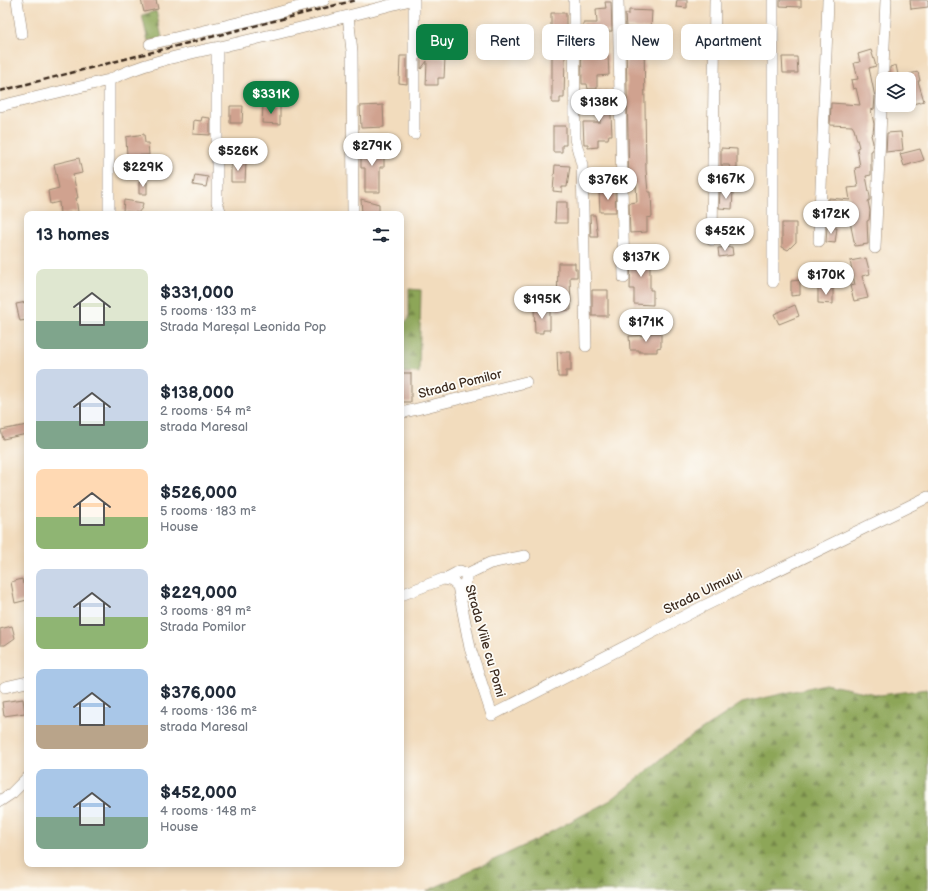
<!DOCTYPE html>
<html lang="en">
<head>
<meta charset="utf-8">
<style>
  :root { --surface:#fff; --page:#f6f6f7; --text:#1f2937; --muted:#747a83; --accent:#0b8043 }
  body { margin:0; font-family:"Balsamiq Sans",sans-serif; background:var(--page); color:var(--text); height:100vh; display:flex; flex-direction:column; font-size:15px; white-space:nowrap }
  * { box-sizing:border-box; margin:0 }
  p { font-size:13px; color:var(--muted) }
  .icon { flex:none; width:22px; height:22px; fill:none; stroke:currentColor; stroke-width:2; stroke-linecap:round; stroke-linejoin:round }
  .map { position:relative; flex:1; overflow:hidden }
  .sheet { position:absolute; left:24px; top:211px; width:380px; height:656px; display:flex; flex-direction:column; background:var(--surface); border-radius:8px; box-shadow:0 2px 10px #0003 }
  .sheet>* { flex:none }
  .top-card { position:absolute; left:416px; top:24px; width:380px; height:36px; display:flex; gap:8px }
  .controls { position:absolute; left:876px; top:72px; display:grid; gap:8px }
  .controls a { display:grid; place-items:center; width:40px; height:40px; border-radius:8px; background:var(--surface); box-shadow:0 2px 10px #0003; font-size:20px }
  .price { position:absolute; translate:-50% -34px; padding:0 9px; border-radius:14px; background:#fff; color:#222; font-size:13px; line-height:26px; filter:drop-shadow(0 1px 2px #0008) }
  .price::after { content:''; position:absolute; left:50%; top:24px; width:12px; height:9px; margin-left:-6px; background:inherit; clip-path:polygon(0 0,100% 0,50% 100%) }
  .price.current { background:var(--accent); color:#fff }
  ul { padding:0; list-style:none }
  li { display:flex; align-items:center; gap:12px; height:100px; padding:0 12px }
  li span { display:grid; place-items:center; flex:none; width:112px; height:80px; border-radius:8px; color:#555 }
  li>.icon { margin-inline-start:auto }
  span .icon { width:48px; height:48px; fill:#fffc; stroke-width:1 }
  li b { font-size:17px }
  h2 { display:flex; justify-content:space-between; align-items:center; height:48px; padding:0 12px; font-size:17px }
  .tag { padding:0 14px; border-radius:8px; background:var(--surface); box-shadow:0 2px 10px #0003; font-size:14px; line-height:36px }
  .tag.current { background:var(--accent); color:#fff }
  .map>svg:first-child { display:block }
  .forest { fill:url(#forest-firs); stroke:#64683b }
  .building { fill:#d0a28f }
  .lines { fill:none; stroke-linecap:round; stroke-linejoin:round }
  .minor-casing { stroke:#96836e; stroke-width:12 }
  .minor { stroke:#fff; stroke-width:11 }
  .rail { stroke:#3b2a1e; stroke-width:2.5; stroke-dasharray:6 3; stroke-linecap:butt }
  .labels { text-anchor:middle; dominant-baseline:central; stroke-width:3.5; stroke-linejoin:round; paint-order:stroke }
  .street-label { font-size:13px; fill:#3b2a1e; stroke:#fdfcf7 }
</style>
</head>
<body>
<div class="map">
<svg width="928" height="891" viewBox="0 0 928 891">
  <defs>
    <pattern id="forest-firs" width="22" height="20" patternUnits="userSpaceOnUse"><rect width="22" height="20" fill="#8da658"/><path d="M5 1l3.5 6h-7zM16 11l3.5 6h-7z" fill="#748748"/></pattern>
  </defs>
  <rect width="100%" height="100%" fill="#fdfcf7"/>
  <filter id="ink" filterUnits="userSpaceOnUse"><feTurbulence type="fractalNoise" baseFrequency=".025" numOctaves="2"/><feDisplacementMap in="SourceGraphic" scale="8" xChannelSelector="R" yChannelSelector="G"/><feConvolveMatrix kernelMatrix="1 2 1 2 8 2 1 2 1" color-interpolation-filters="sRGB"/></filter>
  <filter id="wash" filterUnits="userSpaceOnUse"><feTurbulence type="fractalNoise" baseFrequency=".012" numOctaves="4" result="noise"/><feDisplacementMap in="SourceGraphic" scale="16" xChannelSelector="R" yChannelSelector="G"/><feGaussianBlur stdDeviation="0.9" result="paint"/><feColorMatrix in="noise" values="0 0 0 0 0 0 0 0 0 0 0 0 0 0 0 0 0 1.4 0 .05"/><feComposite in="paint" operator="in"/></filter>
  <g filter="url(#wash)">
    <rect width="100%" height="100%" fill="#f2dcbd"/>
    <path class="forest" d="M156,11l6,27 -14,3 -6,-26z
      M409,289l12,1 -2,83 -18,-1v-47l8,-6z
      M825,684l55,11 48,-6v202h-501l103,-48 81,-43 65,-53 66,-44z"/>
    <g id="blocks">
      <path class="building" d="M141,0h15l2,9 -14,3z
        M677,0h10v8l-11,-1z
        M780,0h21v7l-21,-1z
        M910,0h18v7l-17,2z
        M605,2h6l1,29 -17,1 1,23 12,-1 1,21 -12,1v13h-9l-1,-5h-5l-1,-56 2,-1v-4h14l-1,-14 10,-1z
        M629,10l23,1 -1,17 -25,-1 -1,-13h4z
        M551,13h15v17h-15z
        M644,42l2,128 2,22h3l1,25 -5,1v14l-17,1 -1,-30 8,-1 -1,-18h-7l-3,-141z
        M871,50l5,16 -7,2 6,29 -1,12 -3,1 3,14 -1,9 -2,2 2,8 -1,8h-1v24l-5,1 4,21v3l-2,1 2,10 -1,9 -2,1 1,23 -13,2 -7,-34 -20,-1 1,-13 21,2 -2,-12 10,-1 -3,-19 5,-1 -3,-19 2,-1 -5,-18 -2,-3 -22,-1 1,-22 29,2 -4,-17 -3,1 -2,-9 7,-1 -4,-16 6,-1 -2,-8z
        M552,52h7v4h6l-1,42h-4v5h-8z
        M400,56h7v28l-8,-1z
        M421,57l24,1 -1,20h-6v7h-12l1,-24 -6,8z
        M782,57h15l1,16h-15z
        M896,65l2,10 -8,1v-9z
        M918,72l2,9h-2l6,20 -15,4v-31z
        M598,91h9v5h3l2,39h-3l-1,4h-10v8l-10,1v-4h-4l-1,-22h17z
        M263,105l17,1v18l-18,-1z
        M383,105l1,22 -23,1 -1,-22z
        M230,106h13l-1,17h-12z
        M202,117l8,1v17l-17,-1 1,-14 7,1z
        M553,126h13v19h-4v7h-9z
        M901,132l2,18 -17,2 1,-19z
        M144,134l1,9h3l1,12 -22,1 -1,-19z
        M361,142h13v11h10v14h-4v25h-15v-24h-4z
        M721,148l16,1v20h-6l-2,-4h-8z
        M920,149l4,11 -20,6 -4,-12z
        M79,158l3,15 -9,2 5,23h-2l2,14 -18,2 -1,-12 -9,2 -2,-13 11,-3 -5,-24z
        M231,162h15l-1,20h-14z
        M555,165l15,1 -3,21h-5v5l-9,-1z
        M195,175l13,2 -2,10 -13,-2z
        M139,182h8v12h-8z
        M599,190h16l1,22h-16z
        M720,192h13l-1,17 -13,-1z
        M361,199l18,5v10h-17z
        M124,200l19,3 -1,5 -4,5 -15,-2z
        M556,202h11v21h-12z
        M590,215h5l3,22h-7z
        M782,223h14v19l-8,8 -6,-3z
        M827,227l10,1 -2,15 -9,-1z
        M732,247l1,8 -14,2 -1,-9z
        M631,251h19v39h3v15l-19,-1v-15h-4z
        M866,258l4,16 -8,2 6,22 -14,3 -4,-15 5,-1 -5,-24z
        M558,263h17v6h2v8h-7l1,33 -14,1z
        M800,280v15l-9,1v-15z
        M818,287l15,1v16l-15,-1z
        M592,290h16v26h-16z
        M27,302v18l-7,1 -4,-17z
        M795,305l4,11 -20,8 -5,-10z
        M534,308h16v22h-7v3h-8z
        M649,333h12v14l-4,1v4h-18v-2h-9l-1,-14 20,-1z
        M557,352h14v19h-5v6h-8z
        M401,373h10v29h-10z
        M27,425v9l-24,5 -2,-9z
        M22,579l1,5 4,-1v17l-12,3 -4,-21z
        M12,626l3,12 -10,7h-5v-16z
        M23,699l2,14 -21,3 -2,-14z"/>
    </g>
  </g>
  <g filter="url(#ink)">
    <use href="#blocks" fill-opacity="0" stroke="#96836e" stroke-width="1"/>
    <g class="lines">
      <defs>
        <path id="minor" d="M17,0l5,34
          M414,0v134
          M574,0l1,139 7,26 4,181
          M618,0l6,278
          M348,16l4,35 1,163
          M150,44l112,-27 62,-17
          M217,48v154l4,12
          M109,80v134
          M0,106l109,-26c40,-20 85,-27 128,-37 58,-13 116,-28 173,-43
          M712,240l3,-240
          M819,241l9,-241
          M875,248l11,-248
          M773,282v-282
          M401,413l125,-31
          M445,579l15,-8 7,3
          M401,595l42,-16 9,2 6,5 12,62 22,67 212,-109 224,-109
          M462,598l5,-24 23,-11 35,-7
          M5,687l22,-5
          M0,801l12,-8 15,-15"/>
      </defs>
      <use href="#minor" class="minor-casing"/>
      <use href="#minor" class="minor"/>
      <path class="rail" d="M0,91l356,-91"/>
    </g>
  </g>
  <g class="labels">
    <g class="street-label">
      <text transform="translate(460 384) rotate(-14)">Strada Pomilor</text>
      <text transform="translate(703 592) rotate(-26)">Strada Ulmului</text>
      <text transform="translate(485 641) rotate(74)">Strada Viile cu Pomi</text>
    </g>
  </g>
</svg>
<div class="controls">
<a><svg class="icon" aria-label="layers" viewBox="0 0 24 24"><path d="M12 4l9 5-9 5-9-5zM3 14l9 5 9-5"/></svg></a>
</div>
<b class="price current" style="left:271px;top:115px">$331K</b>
<b class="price" style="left:599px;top:123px">$138K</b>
<b class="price" style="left:372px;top:167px">$279K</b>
<b class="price" style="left:238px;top:172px">$526K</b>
<b class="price" style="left:143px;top:188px">$229K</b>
<b class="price" style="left:726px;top:200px">$167K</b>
<b class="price" style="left:608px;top:201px">$376K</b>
<b class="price" style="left:831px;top:235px">$172K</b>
<b class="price" style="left:725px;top:252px">$452K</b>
<b class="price" style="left:641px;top:278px">$137K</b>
<b class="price" style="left:826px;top:296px">$170K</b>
<b class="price" style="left:542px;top:320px">$195K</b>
<b class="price" style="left:646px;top:343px">$171K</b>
<div class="top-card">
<a class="tag current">Buy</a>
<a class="tag">Rent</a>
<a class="tag">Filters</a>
<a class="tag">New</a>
<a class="tag">Apartment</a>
</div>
<section class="sheet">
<h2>13 homes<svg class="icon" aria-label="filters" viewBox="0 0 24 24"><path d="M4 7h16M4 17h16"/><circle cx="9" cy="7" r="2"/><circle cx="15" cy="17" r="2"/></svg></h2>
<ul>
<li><span style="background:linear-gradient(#dfe7d0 65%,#7fa58c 0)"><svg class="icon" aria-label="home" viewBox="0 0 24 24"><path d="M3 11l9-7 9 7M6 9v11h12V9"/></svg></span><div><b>$331,000</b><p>5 rooms · 133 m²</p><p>Strada Mareșal Leonida Pop</p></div></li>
<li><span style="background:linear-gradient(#c9d6e8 65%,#7fa58c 0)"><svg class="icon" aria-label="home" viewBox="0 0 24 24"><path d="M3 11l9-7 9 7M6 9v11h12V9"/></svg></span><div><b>$138,000</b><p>2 rooms · 54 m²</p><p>strada Maresal</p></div></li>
<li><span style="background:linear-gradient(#ffd9b3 60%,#8fb573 0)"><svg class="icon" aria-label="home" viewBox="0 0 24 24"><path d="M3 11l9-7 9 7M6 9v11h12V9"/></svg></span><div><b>$526,000</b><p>5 rooms · 183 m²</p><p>House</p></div></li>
<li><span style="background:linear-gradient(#c9d6e8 60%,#8fb573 0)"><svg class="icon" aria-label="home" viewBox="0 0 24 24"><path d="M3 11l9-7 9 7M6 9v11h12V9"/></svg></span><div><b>$229,000</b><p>3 rooms · 89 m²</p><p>Strada Pomilor</p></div></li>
<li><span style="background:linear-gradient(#a9c7e8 70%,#b9a48a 0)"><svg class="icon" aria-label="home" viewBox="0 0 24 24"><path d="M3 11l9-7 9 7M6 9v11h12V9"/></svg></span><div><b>$376,000</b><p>4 rooms · 136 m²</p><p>strada Maresal</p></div></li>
<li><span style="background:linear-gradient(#a9c7e8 60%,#7fa58c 0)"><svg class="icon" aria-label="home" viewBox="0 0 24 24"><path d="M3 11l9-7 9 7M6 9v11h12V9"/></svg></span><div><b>$452,000</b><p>4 rooms · 148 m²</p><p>House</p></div></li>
</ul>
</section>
</div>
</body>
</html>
